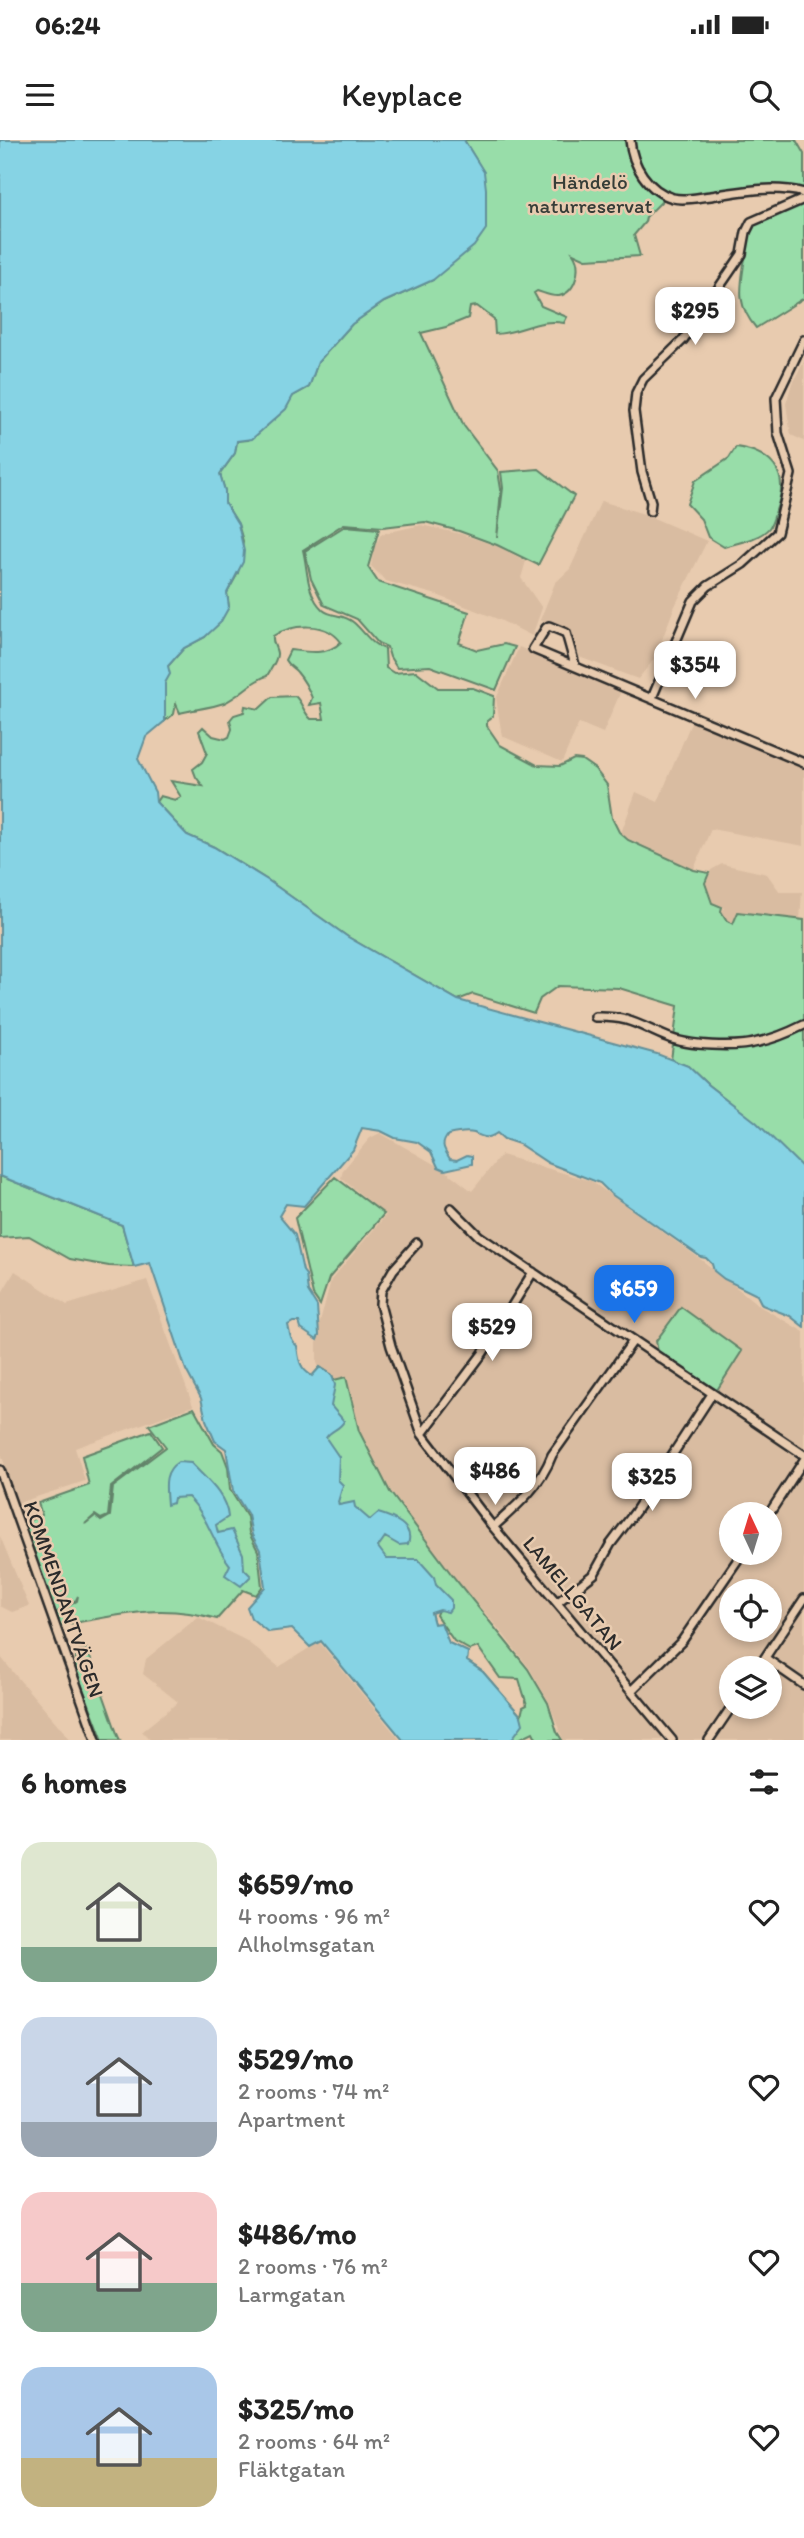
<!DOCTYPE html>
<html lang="en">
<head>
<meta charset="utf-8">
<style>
  :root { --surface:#fff; --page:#f2f2f2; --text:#222; --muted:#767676; --accent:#1a73e8 }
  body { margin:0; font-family:Itim,sans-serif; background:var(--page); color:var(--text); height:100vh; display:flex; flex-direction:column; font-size:26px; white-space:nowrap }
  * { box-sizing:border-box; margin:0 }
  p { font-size:23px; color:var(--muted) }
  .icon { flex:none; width:38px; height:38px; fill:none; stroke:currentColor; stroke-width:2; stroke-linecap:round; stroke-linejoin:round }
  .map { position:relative; height:1600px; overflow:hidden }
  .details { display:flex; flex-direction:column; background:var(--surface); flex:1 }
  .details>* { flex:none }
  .needle { width:46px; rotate:356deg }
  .controls { position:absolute; left:719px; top:1362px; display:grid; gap:14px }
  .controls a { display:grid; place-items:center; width:63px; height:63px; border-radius:50%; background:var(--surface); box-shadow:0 4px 10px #0003; font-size:35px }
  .price { position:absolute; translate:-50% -60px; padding:0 16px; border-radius:14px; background:#fff; color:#222; font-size:23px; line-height:46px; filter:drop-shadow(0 2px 4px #0008) }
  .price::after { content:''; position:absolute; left:50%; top:42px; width:21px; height:16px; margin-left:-10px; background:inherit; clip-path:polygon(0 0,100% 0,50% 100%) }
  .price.current { background:var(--accent); color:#fff }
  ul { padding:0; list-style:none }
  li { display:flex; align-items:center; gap:21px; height:175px; padding:0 21px }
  li span { display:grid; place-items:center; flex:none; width:196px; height:140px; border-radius:21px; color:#555 }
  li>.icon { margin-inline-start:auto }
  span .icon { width:84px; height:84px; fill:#fffc; stroke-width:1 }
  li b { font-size:30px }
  h2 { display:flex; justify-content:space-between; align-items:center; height:84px; padding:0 21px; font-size:30px }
  .status { display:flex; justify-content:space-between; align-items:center; height:49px; padding:0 35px; background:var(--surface); direction:ltr }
  .status svg { height:19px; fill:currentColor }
  header { display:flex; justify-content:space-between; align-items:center; height:91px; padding:0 21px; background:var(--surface); font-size:32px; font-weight:600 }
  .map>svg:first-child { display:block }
  .built { fill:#d9bca1; fill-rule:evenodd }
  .green { fill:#98dda9; stroke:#62846a; stroke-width:2; fill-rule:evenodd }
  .water { fill:#86d3e4; stroke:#62909a; stroke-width:2 }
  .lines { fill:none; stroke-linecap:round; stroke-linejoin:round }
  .minor-casing { stroke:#2b2b2b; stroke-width:12 }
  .minor { stroke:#e8cbaf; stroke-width:7 }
  .labels { text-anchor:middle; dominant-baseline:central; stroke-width:5; stroke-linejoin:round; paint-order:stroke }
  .park-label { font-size:21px; fill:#363d38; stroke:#e8cbaf }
  .street-label { font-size:21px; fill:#2b2b2b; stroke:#e8cbaf }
</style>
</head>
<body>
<div class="status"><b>06:24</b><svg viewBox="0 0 49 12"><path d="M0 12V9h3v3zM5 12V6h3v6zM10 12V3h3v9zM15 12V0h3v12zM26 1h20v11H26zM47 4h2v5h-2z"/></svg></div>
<header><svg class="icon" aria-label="menu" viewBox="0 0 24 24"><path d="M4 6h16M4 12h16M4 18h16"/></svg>Keyplace<svg class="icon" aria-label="search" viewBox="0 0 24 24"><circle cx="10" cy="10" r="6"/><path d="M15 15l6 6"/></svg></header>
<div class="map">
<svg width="804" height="1600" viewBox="0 0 804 1600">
  <rect width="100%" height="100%" fill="#e8cbaf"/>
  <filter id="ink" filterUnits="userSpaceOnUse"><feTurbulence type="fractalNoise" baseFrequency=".0143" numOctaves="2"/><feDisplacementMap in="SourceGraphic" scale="14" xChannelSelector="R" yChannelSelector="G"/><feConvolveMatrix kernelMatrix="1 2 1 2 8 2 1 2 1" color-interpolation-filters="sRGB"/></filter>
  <g filter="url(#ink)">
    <path class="built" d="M804,222v79l-13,-6 -5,-31 6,-21z
      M601,361l43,13 63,27 -33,67 -19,50 -17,21 -59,-22 -10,-26 -29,-11 15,-37 15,-14z
      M421,385l40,9 36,12 29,15 -5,17 21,30 -10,28 -32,-16 -63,-25 -51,-14 -15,-15 3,-18 7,-14z
      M519,507l102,44 -18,42 -24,-10 -17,39 -60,-26 -6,-37z
      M693,578l111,48v80l-93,-17 -17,40 -65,-30 -8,-6 15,-41 22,10z
      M722,724l45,10 13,18h22l-2,27 -63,-8 -4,12 -7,-3 -3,-9 1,-4 -11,-4 -7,-20 5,-13z
      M380,993l66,38 26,20 29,-36 90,26 108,77 62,49 43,25v408h-241l-14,-38 -19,-33 -27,-35 -51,-60 -61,-83 -31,-60 -13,-54 -21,4 -9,-18v-29l14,-54 55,-65 -45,-37 2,-8 27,-32zM732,1374h38v38h-38zM732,1451h38v38h-38zM732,1528h38v38h-38z
      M15,1131l52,34 80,-25 46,126 -118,42 10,33 -67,22 -18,-52v-155z
      M0,1396l29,70 -17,6 -12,-6z
      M198,1477l47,23 34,27 40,-25 81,98h-250l-8,-9 36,-29 -35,-28 3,-15z
      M0,1516l17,21 54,63h-71z"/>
    <path class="green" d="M464,0h332l8,14v37c-44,-17 -90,11 -134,2l-24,24 -1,5 -11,13 6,21 -54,3 -13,-6c9,13 4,39 -14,43 -8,1 -15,-3 -22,-5l-3,2 7,13 26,11 -3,6c-26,-5 -43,10 -69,11l-1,-15 -17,-13 -7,1 -2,11 -22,9 -25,6 43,93 34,45 3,18 -4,49 6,-50 -2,-16 38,-3 35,27 -36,69 -41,-20 -38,-14 -34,-9 -42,5 -39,-3 -41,26c5,20 3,44 20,60 8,7 21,4 30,12 11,9 18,23 32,27l1,19 8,5 22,-2 22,17h35l21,8 -1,20 -6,5v5l13,19 37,20 23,1 14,-7 8,1 13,9 12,16 5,33 7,14 9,8 66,30 15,3 -4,10 7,20 10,4 -1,4 6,10 6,3 5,-12 66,8v252l-59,-58 -37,-29 -20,-19 -17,-6 7,-54 -59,-18 -61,-2 -18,13 -6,14 -61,-19 -15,6 -110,-63 -79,-56 -55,-34 -27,-12 -31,-33 4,-6 15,4 6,-3 -10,-16 32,5 -7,-9 -3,-8 9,-7 5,-9 -8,-22 4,-4 10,9 12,3 4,-2 3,-8 -2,-9 4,-5 10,-3 1,-6 14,3 13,-12 23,-1c7,6 8,16 16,23h13l-3,-16 -12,2 3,-7c-3,-8 -9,-19 -15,-26 -4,-5 -9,-6 -12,-12l5,-10c18,2 37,6 51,-8 -15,-21 -49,-18 -68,-6 -1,8 3,10 4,17 1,7 -7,17 -10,23 -15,4 -27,20 -43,27 -11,4 -32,7 -44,10l-4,-9 -2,10 -9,7v-38l3,-17 16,-18 21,-11 24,-30 -2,-14 11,-20 5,-32 -5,-17 -13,-21v-12l-5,-17 15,-21 2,-12 11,-1 8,-5 37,-39 16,-9 9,-25 34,-38 32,-22 49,-22 51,-107z
      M804,63v95l-48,30c-19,-23 -16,-37 -12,-64 3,-15 2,-26 8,-39z
      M736,307c34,5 54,25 41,60 -2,6 -4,16 -8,21 -9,11 -32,15 -45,19l-16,-10 -7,-18 -14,-15 8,-23 34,-23z
      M345,386l34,3 -11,38 10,15 91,30 -10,31 18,7 27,-6 11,3 -19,43 -66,-24 -33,2 -7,-11 -3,-10 -9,-4 -21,-24 -33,-14 -13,-26 -6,-28z
      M0,1036l122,49 12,42 -25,-1 -39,-7 -41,-23 -29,2z
      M335,1037l49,37 -55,64 -9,27 -7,-10 -18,-77z
      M681,1167l61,44 -25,39 -59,-38 -2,-11z
      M300,1223l4,8 8,5 8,-9 12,8 2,5 12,-3 13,54 31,61 62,83 76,94 20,34 9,29 5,8h-25l-4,-8 -16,8h-26l-149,-196zM438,1470l-2,5 18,26 16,9 8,-3 22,31 19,1 8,26 -4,2 -2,9 -38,-44 -16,-11 1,-9 -20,-9 -7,-20 -7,1 -3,-11z
      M194,1268l20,36 8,7 6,16 2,23 17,27 2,16 9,18 4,36 -6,8 -13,-5 -26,29c-60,-17 -97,-3 -156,6l-5,-11 21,-13 1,-5 -2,4 -20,13 -35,-89 21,-9 -4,-12 51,-18 -7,-29 69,-25 11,16 -51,40 -3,29 -7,3 -6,-4 -10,9 10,-8 6,5 9,-5 3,-29 53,-40 -17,-22z
      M87,1509l31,87 2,4h-17l-28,-72 2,-17z"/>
    <path class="water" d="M0,0h464l20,32 2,17v40l-12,17 -41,34 -49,22 -32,22 -34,38 -9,25 -16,9 -7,13 -34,30 -15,2 -2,12 -15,21 5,17v12l13,21 6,27 -1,11 -16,31 2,14 -9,16 -15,14 -21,11 -16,18 2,8 -5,9v38l-19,16 -8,22 17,33 1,10 31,33 27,12 55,34 79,56 110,63 199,54 31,12 20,19 48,37 48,47v158l-14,-11 -28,-11 -5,-10 -33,-16 -10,-8 -2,-7 -6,-6 -5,-1 -90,-63 -11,-11 -52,-20 -29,-19 -15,-5 -7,-6c-10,7 -14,4 -23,0 -7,-2 -18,0 -26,2 -8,10 -4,14 2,24l7,1 10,-5 5,1v8l-27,6 -7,-3 -7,-15 -14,-10 -22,-4 -14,-7 -19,-3 -9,22 -49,56 -18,-2 -7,12 16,19 8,36 3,4 2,17 9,14 2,29 -2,5 -16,-11 -2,-7h-6l-5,3c2,9 2,15 9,21 2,14 2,22 15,30l8,-9 12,8 3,10 -4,21 13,15c-4,9 -14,9 -18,17l13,19 -1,23 5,5 -5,17 1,3 15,-3 1,5 15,13 8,-7c14,4 37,13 30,31l-9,1 -14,-8 -7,10 9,12h31l16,18 2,8 15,15v8l-3,4 -8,-2 -9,3 3,11 7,-1 8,20 19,9 -1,9 16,11 38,44 2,8 -12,16h-108l-82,-99 -11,6 -18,-18 -24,3 -17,-14 -4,-11 18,-20 -5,-37 -8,-15 -4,-20 -15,-24 -7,-42 -11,-8 -9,-21 -5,-22 -15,-28 -36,-107 -16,4 -12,-42 -122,-49z
      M178,1322l13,1c15,16 35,31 37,54l-12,8 2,8 14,-3 11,24 1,15 7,7 -10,10 -16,-11 5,-10c-17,-21 -22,-49 -42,-68l-14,1 -1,5 -6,2c-1,-17 -5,-33 11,-43z"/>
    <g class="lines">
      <defs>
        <path id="minor" d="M630,0c2,25 18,51 43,58 12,3 26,-1 38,-2 31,-5 63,-11 93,-3
          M650,371l1,-9 -9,-30 -8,-61 2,-18 7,-14 40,-39 59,-86 4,-22 5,-10 53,-23
          M575,525l-9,-32 -17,-7 -3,2 -13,21 271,114
          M652,558l41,-97 15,-15 35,-22 34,-31 14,-59 -13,-41 -2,-35 28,-58
          M595,877c34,-1 43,8 72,20 21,9 69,11 91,5 16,-3 32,-10 46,-17
          M451,1068l28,28 325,219
          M417,1103l-24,27 -12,21 -1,13 11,42 31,88 67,88 183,218
          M422,1294l61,-81 50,-81
          M0,1330l96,270
          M769,1374l35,-54
          M493,1387c24,-21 48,-42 59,-72l81,-114
          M558,1462l36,-28 16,-29 25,-33 77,-118
          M765,1518l39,27
          M758,1528l46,-69
          M632,1550l50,-49 61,-89
          M709,1600l23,-34"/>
      </defs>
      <use href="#minor" class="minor-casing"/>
      <use href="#minor" class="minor"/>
    </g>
  </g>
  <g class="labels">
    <g class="park-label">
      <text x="590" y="41">Händelö<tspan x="590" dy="24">naturreservat</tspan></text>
    </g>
    <g class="street-label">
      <text transform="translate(573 1453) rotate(50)">LAMELLGATAN</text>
      <text transform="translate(64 1459) rotate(71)">KOMMENDANTVÄGEN</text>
    </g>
  </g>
</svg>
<div class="controls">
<a><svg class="needle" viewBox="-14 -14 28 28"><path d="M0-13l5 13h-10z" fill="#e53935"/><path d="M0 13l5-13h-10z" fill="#767676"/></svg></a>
<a><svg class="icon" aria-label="locate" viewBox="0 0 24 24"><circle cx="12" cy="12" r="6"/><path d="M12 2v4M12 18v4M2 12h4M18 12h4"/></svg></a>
<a><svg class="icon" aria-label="layers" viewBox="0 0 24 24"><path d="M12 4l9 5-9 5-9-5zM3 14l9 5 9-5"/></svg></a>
</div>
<b class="price" style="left:695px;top:207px">$295</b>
<b class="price" style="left:695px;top:561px">$354</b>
<b class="price current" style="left:634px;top:1185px">$659</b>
<b class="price" style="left:492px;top:1223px">$529</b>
<b class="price" style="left:495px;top:1367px">$486</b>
<b class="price" style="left:652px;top:1373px">$325</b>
</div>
<section class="details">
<h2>6 homes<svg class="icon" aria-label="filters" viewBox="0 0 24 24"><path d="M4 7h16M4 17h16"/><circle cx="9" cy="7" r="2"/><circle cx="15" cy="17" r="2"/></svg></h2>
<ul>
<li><span style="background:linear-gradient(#dfe7d0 75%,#7fa58c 0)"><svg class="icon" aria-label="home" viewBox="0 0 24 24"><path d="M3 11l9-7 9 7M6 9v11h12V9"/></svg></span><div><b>$659/mo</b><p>4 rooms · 96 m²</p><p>Alholmsgatan</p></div><svg class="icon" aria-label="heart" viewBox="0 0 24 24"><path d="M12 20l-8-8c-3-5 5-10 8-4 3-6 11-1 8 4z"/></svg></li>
<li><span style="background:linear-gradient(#c9d6e8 75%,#9aa5b1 0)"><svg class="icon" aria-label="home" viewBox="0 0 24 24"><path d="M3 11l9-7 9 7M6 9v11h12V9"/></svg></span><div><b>$529/mo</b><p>2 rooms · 74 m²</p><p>Apartment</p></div><svg class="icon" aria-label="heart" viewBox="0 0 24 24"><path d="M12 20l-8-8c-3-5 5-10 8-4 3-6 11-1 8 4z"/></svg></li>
<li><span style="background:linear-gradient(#f6c9c9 65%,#7fa58c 0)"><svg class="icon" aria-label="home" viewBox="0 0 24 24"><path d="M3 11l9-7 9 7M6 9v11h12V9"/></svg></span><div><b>$486/mo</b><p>2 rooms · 76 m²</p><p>Larmgatan</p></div><svg class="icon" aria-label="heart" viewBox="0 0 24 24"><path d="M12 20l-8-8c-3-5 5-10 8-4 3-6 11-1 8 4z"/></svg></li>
<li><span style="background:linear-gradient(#a9c7e8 65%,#c2b280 0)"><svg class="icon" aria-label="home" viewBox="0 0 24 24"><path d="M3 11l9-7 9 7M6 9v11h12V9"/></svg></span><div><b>$325/mo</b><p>2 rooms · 64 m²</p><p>Fläktgatan</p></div><svg class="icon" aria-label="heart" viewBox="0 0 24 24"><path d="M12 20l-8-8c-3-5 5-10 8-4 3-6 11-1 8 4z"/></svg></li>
</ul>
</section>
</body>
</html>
